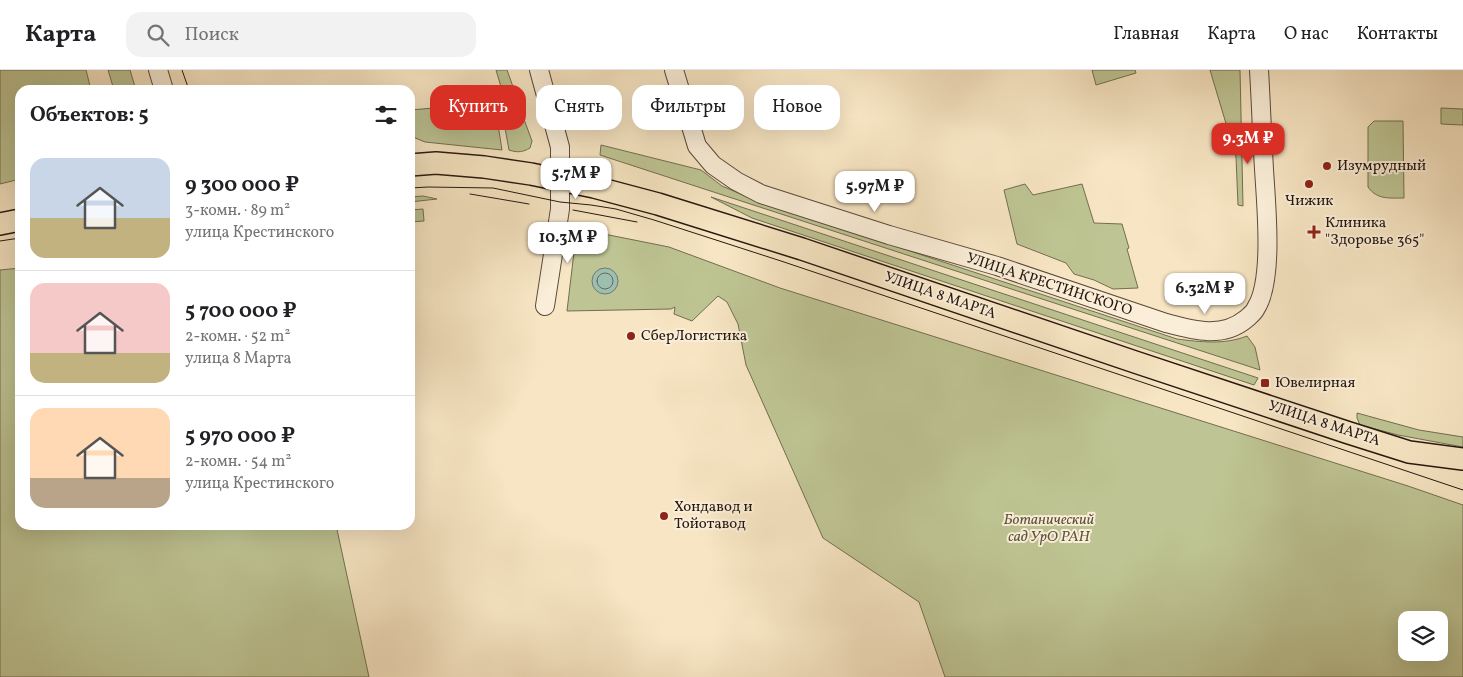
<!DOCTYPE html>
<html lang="ru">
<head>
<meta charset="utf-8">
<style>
  :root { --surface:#fff; --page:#f2f2f2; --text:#202124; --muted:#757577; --line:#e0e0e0; --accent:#d93025 }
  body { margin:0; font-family:Vollkorn,serif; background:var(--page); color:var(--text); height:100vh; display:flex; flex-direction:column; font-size:19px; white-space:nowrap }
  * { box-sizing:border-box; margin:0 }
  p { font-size:16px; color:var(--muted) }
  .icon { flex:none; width:28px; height:28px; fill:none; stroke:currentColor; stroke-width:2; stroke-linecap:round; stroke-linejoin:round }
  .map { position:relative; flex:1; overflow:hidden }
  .sheet { position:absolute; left:15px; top:15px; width:400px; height:445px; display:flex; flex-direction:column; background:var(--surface); border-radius:15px; box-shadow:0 5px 20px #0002 }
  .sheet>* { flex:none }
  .top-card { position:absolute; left:430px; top:15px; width:475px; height:45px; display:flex; gap:10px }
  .tools { position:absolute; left:1398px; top:541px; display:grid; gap:10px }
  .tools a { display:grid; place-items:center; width:50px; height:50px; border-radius:10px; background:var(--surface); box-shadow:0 5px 20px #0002; font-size:25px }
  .price { position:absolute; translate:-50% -42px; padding:0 11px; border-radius:10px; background:#fff; color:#222; font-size:16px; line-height:32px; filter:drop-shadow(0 1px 2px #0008) }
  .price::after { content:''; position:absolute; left:50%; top:30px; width:15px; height:11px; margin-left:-8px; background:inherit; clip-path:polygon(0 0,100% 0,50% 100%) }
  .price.selected { background:var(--accent); color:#fff }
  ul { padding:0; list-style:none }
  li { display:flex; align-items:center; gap:15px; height:125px; padding:0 15px }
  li+li { border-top:1px solid var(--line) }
  li span { display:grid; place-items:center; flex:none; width:140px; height:100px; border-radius:15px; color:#555 }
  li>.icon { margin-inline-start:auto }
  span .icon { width:60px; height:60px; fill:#fffc; stroke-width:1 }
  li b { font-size:21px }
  h2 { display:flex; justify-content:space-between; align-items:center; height:60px; padding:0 15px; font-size:21px }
  .chip { padding:0 18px; border-radius:15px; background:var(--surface); box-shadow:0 5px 20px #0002; font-size:18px; line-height:45px }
  .chip.selected { background:var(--accent); color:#fff }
  header { display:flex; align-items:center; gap:30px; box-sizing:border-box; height:70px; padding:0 25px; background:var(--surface); border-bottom:1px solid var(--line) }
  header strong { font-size:24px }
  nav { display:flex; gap:28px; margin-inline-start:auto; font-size:18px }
  .search { width:350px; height:45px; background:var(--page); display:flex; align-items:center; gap:12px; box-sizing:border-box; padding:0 18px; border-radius:15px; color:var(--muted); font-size:19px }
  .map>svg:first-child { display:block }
  .green { fill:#bec493; stroke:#726e51; fill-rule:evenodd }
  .water { fill:#9ebfb0; stroke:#6e7c70 }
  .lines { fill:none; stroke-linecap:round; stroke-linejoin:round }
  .shore { stroke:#626b60; stroke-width:1 }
  .minor-casing { stroke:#5a4a3c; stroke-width:20 }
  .major-casing { stroke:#25170f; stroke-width:24 }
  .minor { stroke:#faeed8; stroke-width:18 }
  .major { stroke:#f7e5c3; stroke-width:21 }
  .tram { stroke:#25170f; stroke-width:1 }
  .poi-dot { fill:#8f2418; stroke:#faeed8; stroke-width:2 }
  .labels { text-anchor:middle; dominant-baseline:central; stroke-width:4; stroke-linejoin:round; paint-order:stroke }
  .poi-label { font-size:15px; fill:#25170f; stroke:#faeed8; text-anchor:start }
  .street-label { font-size:15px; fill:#25170f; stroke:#faeed8 }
  .park-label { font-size:15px; font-style:italic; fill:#5b543d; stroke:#faeed8 }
</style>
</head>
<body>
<header>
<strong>Карта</strong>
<div class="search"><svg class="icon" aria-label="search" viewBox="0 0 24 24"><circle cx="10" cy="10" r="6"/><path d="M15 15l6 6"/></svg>Поиск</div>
<nav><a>Главная</a><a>Карта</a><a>О нас</a><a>Контакты</a></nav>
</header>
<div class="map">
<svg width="1463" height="607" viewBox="0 0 1463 607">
  <rect width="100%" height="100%" fill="#f7e5c3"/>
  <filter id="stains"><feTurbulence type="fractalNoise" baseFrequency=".004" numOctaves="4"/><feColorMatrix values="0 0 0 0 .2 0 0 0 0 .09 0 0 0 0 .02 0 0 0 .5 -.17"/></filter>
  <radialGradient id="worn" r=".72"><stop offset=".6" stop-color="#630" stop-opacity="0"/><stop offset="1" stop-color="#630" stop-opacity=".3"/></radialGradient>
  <path class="green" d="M0,0h86l5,20h-71v89l-20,5z
    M108,0h22l6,20h-22z
    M496,0h11l9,25 -12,2z
    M1092,0h43l1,3 -40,12z
    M1210,0h30l3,136 -5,-1 -2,-48z
    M518,33l14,38 -2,7c-7,4 -12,5 -21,2l-8,-44z
    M470,35l25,1 7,44 -77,-8 -12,-5 -3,-19v-8z
    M1441,38l22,1v16l-22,-1z
    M1374,51h29l1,77c-14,0 -27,2 -36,-11v-60z
    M601,75l100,25 21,16 30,13 425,140c24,3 47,6 70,-3l8,11 5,23 -660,-215z
    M1025,114l8,11 49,-11 12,39 28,1 7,24 -2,1 11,39 -25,1 -19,-9 -20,-6 -8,-11 -49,-19 -13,-54z
    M423,126l14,3 -27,3v-5z
    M711,127l547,181 -4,7 -502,-167z
    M423,139l1,12 -14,1v-12z
    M577,157l31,10 -4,-3 65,13 111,41 628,198 55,19v172h-518l-26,-75 -96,-64 -77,-173 -8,-41 -11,-22 -9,-6 -26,25 -18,-7 1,-7 -4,2 -104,2zM1406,550h33v32h-33z
    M20,198v257h316l33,152h-369v-407z
    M1357,343l62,17 44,7v10l-65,-12 -38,-10 -3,-7z"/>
  <path class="water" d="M592 211a13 13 0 1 1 26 0a13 13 0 1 1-26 0Z"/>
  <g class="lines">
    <path class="shore" d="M597 211a8 8 0 1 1 16 0a8 8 0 1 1-16 0Z"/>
    <defs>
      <path id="minor" d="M158,0l6,20
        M539,0l21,77v62l-15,97
        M674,0l23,76 16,19 23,16 25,13 128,41 108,31 169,57c26,7 56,16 80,-4 3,-3 8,-6 10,-11 18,-28 10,-104 8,-139 -2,-33 -3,-66 -5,-99"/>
      <path id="major" d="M410,95l26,-2 48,4 47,7 63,13 64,17 144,45 333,113 211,70 63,20 54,7
        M0,154l20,-4"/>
    </defs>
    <use href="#minor" class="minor-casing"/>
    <use href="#major" class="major-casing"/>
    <use href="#minor" class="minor"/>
    <use href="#major" class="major"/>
    <path class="tram" d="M182,0l7,20
      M410,118l18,-1 65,1 67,14 31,3 25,4 38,11 127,41 682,229
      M470,124l59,10
      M573,140l64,12
      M0,171l20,-3"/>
  </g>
  <g class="poi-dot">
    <circle cx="1327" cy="96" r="5"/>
    <circle cx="1309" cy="114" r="5"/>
    <path d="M1311.5 154.5h5v5h5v5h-5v5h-5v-5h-5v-5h5z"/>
    <circle cx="631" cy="266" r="5"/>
    <rect x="1260" y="308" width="10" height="10" rx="2.5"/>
    <circle cx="664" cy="446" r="5"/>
  </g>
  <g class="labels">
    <g class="poi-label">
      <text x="1337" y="96">Изумрудный</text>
      <text x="1309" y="131" text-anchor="middle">Чижик</text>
      <text x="1325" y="153">Клиника<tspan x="1325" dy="17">"Здоровье 365"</tspan></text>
      <text x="641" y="266">СберЛогистика</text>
      <text x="1275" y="313">Ювелирная</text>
      <text x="674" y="437">Хондавод и<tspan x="674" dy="17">Тойотавод</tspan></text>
    </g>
    <g class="street-label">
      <text transform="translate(1049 215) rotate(18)">УЛИЦА КРЕСТИНСКОГО</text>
      <text transform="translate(940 226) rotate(19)">УЛИЦА 8 МАРТА</text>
      <text transform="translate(1324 354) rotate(18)">УЛИЦА 8 МАРТА</text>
    </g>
    <g class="park-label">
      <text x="1049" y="450">Ботанический<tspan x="1049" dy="17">сад УрО РАН</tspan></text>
    </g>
  </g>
  <rect width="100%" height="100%" filter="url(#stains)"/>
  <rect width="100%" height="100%" fill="url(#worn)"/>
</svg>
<div class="tools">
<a><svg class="icon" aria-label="layers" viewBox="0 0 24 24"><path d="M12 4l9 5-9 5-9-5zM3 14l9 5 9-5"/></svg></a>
</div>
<b class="price selected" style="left:1248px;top:95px">9.3M ₽</b>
<b class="price" style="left:576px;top:130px">5.7M ₽</b>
<b class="price" style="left:875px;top:143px">5.97M ₽</b>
<b class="price" style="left:568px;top:194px">10.3M ₽</b>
<b class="price" style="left:1205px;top:245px">6.32M ₽</b>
<div class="top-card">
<a class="chip selected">Купить</a>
<a class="chip">Снять</a>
<a class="chip">Фильтры</a>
<a class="chip">Новое</a>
</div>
<section class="sheet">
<h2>Объектов: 5<svg class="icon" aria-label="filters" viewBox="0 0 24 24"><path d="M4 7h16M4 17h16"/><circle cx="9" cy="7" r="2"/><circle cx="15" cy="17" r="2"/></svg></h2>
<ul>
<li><span style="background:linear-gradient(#c9d6e8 60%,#c2b280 0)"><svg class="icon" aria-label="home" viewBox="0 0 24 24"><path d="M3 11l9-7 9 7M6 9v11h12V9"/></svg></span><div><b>9 300 000 ₽</b><p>3-комн. · 89 m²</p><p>улица Крестинского</p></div></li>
<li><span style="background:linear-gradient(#f6c9c9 70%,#c2b280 0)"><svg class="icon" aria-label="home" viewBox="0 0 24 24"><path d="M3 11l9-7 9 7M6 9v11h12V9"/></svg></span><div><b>5 700 000 ₽</b><p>2-комн. · 52 m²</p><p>улица 8 Марта</p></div></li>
<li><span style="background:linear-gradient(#ffd9b3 70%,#b9a48a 0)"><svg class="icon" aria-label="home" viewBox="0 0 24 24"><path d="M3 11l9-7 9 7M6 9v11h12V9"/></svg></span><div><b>5 970 000 ₽</b><p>2-комн. · 54 m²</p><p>улица Крестинского</p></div></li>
</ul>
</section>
</div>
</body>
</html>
